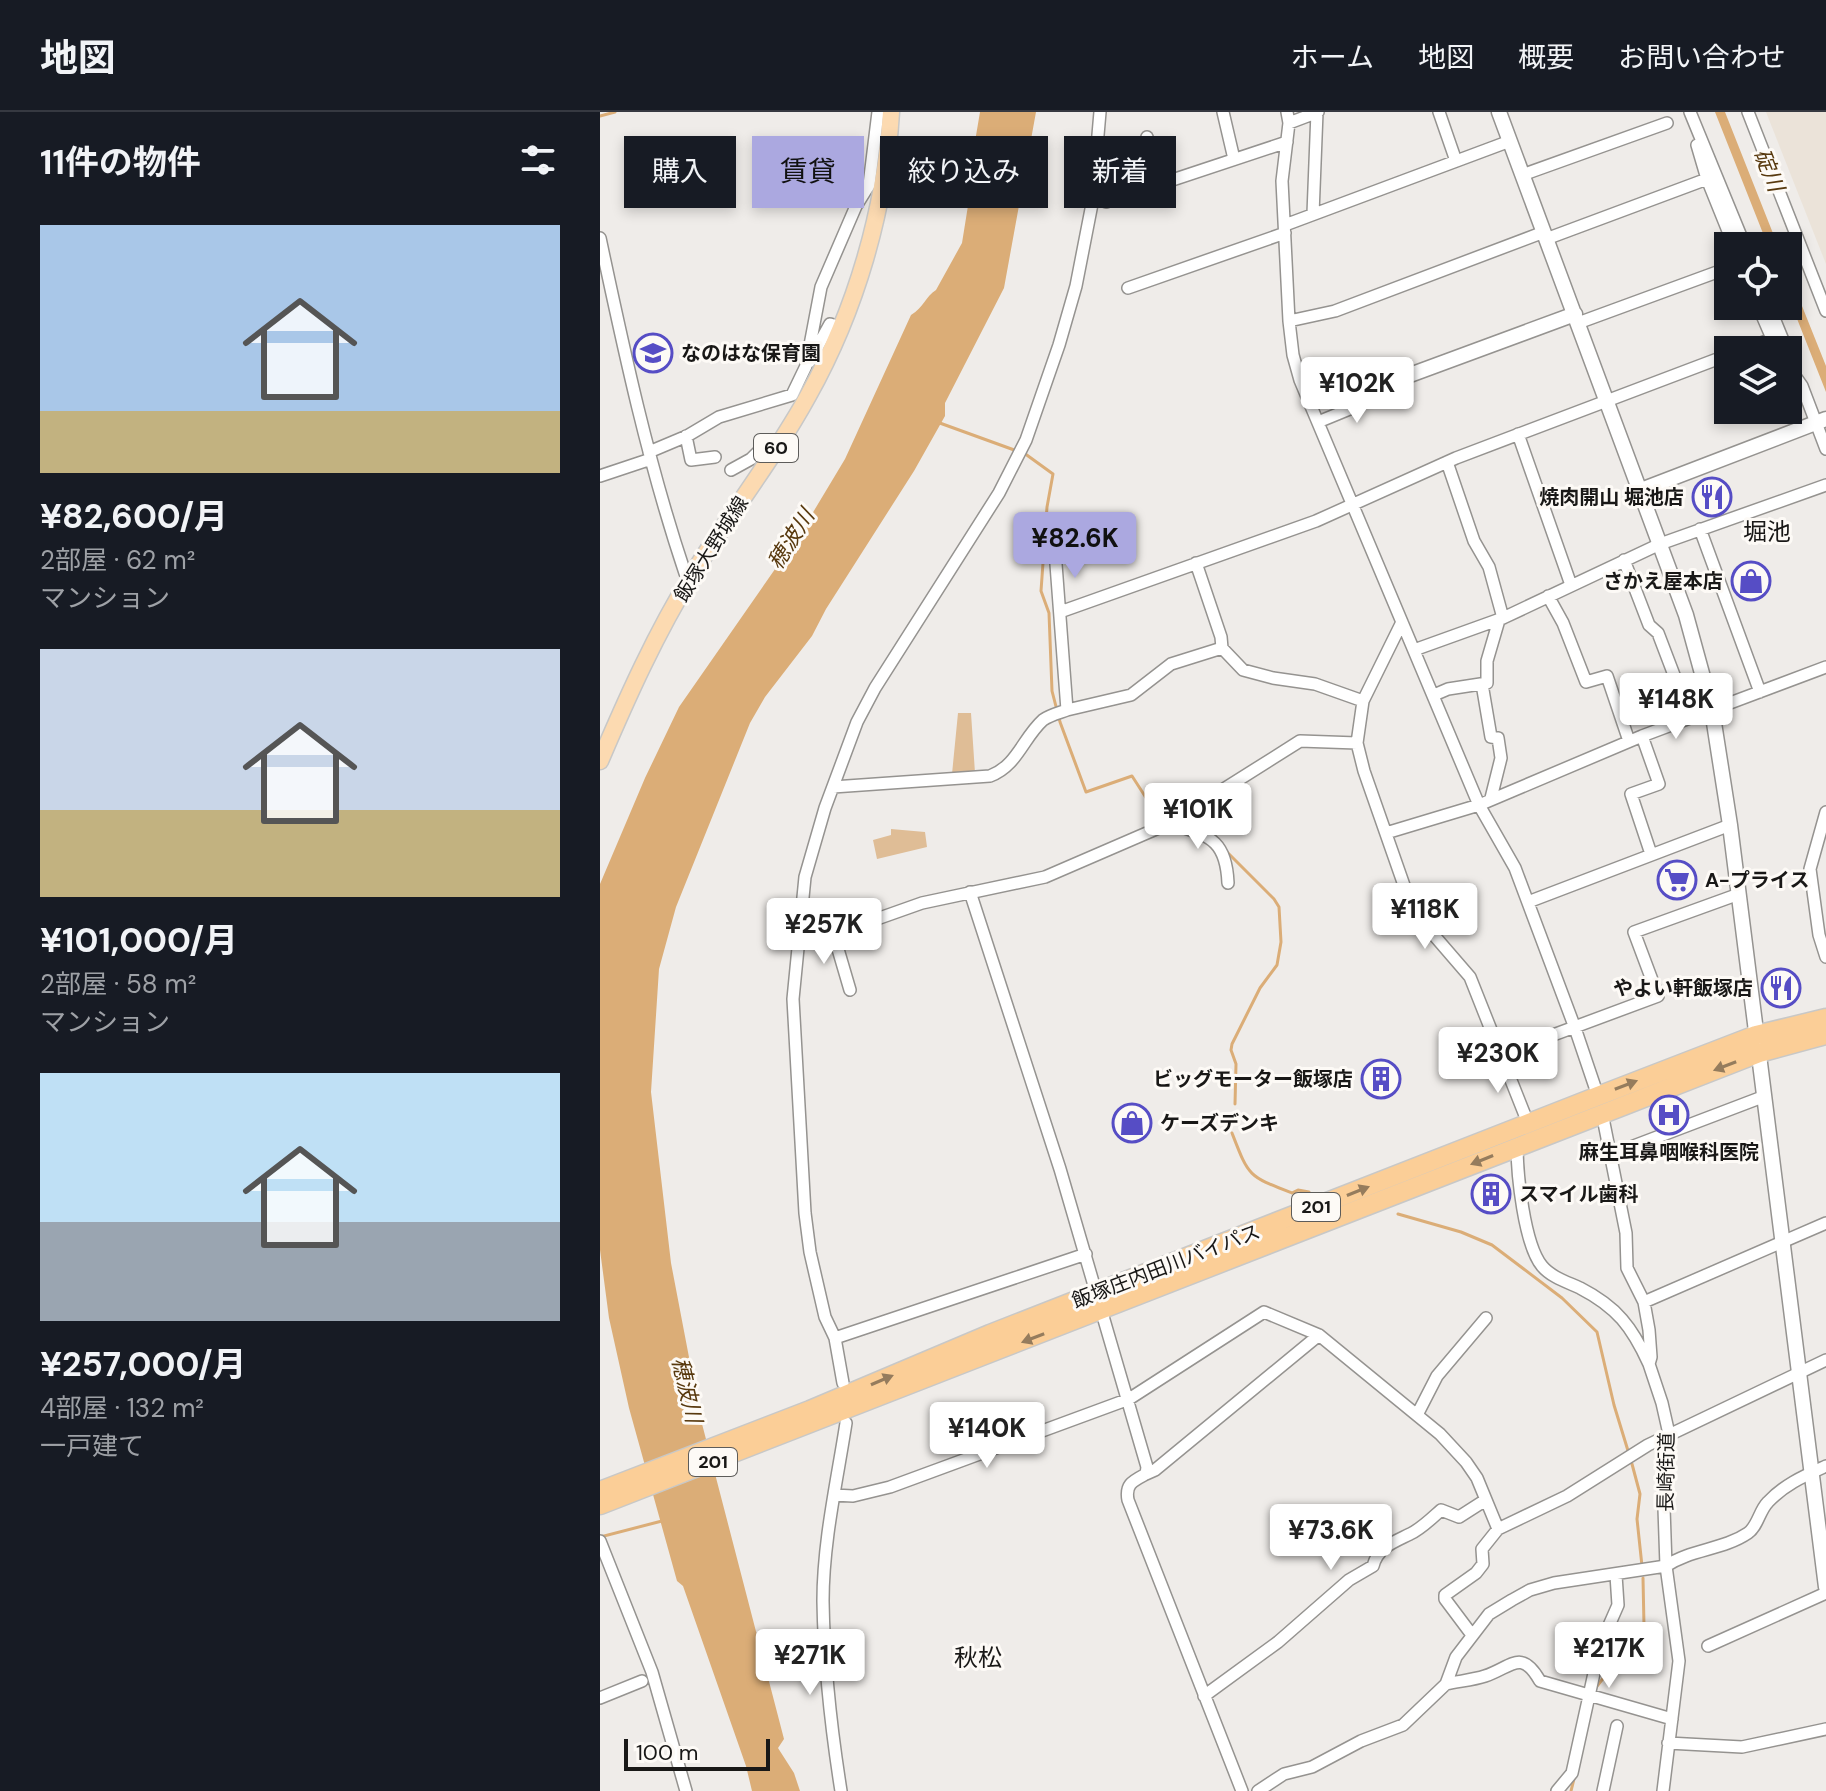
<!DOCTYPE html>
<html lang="ja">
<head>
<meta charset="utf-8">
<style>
  :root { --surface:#171b24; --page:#242831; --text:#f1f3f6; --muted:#9ea1a6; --line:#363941; --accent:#aba8e0 }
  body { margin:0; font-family:"DM Sans","Noto Sans JP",sans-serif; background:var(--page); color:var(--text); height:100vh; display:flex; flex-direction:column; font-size:30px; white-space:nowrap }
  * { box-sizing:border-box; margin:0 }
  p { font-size:26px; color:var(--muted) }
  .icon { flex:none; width:44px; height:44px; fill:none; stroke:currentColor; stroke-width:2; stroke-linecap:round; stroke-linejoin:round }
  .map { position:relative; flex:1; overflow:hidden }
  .drawer { display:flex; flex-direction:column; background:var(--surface); width:600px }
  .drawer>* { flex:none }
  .top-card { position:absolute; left:24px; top:24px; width:760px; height:72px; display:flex; gap:16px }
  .tools { position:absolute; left:1114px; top:120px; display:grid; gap:16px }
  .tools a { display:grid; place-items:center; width:88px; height:88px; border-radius:0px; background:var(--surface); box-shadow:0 4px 12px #0003; font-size:40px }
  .scale { position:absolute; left:24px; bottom:20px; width:146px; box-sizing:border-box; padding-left:8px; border:4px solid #191817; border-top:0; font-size:22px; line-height:28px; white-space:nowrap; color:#191817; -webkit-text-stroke:6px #fdfaf6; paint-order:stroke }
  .price { position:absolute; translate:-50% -68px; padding:0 18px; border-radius:8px; background:#fff; color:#222; font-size:26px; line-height:52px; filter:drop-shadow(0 2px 4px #0008) }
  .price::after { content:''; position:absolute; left:50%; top:48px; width:24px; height:18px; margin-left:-12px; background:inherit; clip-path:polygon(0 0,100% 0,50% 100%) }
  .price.selected { background:var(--accent); color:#111 }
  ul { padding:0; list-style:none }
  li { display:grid; align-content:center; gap:16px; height:424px; padding:0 40px }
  li span { display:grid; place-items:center; height:248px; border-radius:0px; color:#555 }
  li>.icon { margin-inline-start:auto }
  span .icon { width:144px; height:144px; fill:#fffc; stroke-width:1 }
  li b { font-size:34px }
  h2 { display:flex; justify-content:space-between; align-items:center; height:96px; padding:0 40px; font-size:34px }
  .pill { padding:0 28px; border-radius:0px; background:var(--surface); box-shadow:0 4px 12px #0003; font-size:28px; line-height:72px }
  .pill.selected { background:var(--accent); color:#111 }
  header { display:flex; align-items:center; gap:48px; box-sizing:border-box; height:112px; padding:0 40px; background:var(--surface); border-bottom:2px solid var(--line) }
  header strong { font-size:38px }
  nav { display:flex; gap:44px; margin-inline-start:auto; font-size:28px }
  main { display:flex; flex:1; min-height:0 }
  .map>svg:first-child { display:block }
  .built { fill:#ebe3d9 }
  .green { fill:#dfbd96 }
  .water { fill:#dbad77 }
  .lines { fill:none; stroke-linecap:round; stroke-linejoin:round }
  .stream { stroke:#dbad77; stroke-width:3 }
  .minor-casing { stroke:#959390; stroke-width:14 }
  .tertiary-casing { stroke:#959390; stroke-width:17 }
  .primary-casing { stroke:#c8c8c7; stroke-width:19 }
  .trunk-casing { stroke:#c8c8c7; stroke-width:21 }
  .minor { stroke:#fff; stroke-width:11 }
  .tertiary { stroke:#fff; stroke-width:14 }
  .primary { stroke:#fcdab1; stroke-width:16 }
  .trunk { stroke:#fbce97; stroke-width:18 }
  .oneway { fill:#957c5d }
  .labels { text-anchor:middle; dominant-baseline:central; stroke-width:6; stroke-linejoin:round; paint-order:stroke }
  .shield { fill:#fdfaf6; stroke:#5d5c5a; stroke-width:2 }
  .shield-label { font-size:18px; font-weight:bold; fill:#191817 }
  .poi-label { font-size:20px; font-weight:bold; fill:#191817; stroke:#fdfaf6; text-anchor:start }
  .street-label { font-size:20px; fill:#191817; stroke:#fdfaf6 }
  .water-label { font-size:22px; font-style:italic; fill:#58390e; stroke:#fdfaf6 }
  .quarter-label { font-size:24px; fill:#191817; stroke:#fdfaf6 }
</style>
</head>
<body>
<header>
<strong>地図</strong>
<nav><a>ホーム</a><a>地図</a><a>概要</a><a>お問い合わせ</a></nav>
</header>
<main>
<section class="drawer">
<h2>11件の物件<svg class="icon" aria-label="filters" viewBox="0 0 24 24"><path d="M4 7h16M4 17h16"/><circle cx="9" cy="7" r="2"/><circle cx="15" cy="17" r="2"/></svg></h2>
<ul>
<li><span style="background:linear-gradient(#a9c7e8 75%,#c2b280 0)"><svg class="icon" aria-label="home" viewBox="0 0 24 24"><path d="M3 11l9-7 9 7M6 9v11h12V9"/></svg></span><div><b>¥82,600/月</b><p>2部屋 · 62 m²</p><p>マンション</p></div></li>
<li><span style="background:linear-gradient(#c9d6e8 65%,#c2b280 0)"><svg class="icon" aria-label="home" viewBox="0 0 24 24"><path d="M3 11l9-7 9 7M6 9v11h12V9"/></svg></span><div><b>¥101,000/月</b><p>2部屋 · 58 m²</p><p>マンション</p></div></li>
<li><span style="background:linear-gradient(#bfe0f5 60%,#9aa5b1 0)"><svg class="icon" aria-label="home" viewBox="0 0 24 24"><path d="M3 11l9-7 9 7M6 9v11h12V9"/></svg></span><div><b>¥257,000/月</b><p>4部屋 · 132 m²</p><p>一戸建て</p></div></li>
</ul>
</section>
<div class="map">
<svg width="1226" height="1679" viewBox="0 0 1226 1679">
  <rect width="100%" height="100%" fill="#efece9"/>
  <path class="built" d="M1166,0h60v152z"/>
  <path class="green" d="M358,601h13l4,60 -23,1z
    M291,717l34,3 2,15 -50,12 -4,-19 18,-5z"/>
  <path class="water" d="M380,0h56l-32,176 -59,115v13l-31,55 -88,138 -14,27 -47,61 -15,26 -74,184 -17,62 -8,123 20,171 30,157 83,319 -6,9 16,25 6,18h-48l-6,-25 -63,-180 -6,-5 -48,-173 -20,-90 -9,-68v-366l45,-106 34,-71 124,-178 42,-70 66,-144c13,-8 14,-18 25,-25l26,-47 9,-56 -2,-10z
    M1115,0h10l53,134h-10z
    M1188,159l38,95v26l-38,-96z"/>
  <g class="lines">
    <path class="stream" d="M0,4l15,-4
      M337,310l80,29
      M424,341l29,21 -6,33 -6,84 8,22 3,78 8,31 26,70 46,-16 29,45
      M626,739l48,48 5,8 2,35 -4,23 -17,23 -28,56 -1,6 5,14 -1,40
      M632,1021c17,44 16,43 60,60l6,-3 11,2
      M798,1102l63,18 31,13 70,53 35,34 17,73 15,49
      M1032,1352l8,30 -3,25 5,47
      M0,1425l62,-16
      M994,1578l50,-64 -1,-48
      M971,1679l3,-12"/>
    <defs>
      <path id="minor" d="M623,0l11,47
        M687,0l2,11 -7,58 7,140 4,34 7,25 179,425 36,63 60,160 23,68
        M839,0l17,49
        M1090,0l55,134
        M1148,0l78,199
        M689,11l29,-11
        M547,25l14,46
        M1097,33l10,34 27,67
        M922,63l145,-52
        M506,90l181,-60
        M713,102l4,-102
        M685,113l225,-84
        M0,126c24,113 48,225 85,335l5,6
        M946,127l161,-60
        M528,176l157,-55
        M1158,194l19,44
        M1169,194l18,44
        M689,209l46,-10 209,-79
        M978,211l150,-55
        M1141,238l31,-11
        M209,250l21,-38 10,3
        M1188,254l14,20 24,63
        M718,310l39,-16 21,-13
        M918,322l53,151
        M86,324l5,24 24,-3
        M49,340l38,-16 32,-19 73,-22 14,-29 15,-79 35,-81 13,-21 9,-73
        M847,350l27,79 15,26 14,51
        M131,358l20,-11 12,-12 9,7
        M0,364l51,-17
        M1100,417l60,163
        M455,439l12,159 64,-15 40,-31 51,-16 21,22 30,8 42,6 48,17
        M1024,448l25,65 9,8 32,84
        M596,451l25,74 1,11
        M948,484l15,27 23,59 21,-6 22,65
        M460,500l256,-91 140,-63 272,-103
        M802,510l-39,79 -6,42 7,28 49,140 57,66 58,146 -2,3
        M814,538l89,-32 157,-74 166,-59
        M882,572l9,53 7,1 3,20 -10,40
        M834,583l14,-6 39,-6v-22l12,-41
        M1042,624l17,48 -28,10 20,60
        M233,675l157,-11c27,-10 33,-38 53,-56 7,-5 16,-7 24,-10
        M1226,700l-16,57 9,66 7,22
        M570,711c37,13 56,14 58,60
        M786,721l93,-28 163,-69 184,-69
        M370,780l90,277 87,298 -1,7c-13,7 -21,10 -18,26l114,291
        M928,790l202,-77
        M199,815l44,4 79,-28 123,-26 125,-54 130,-82 57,2
        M233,820l17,58
        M902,942l156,-58 -24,-64 105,-38
        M1002,1001l24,120 1,35 17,34 5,28 2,27 -2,7 13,39 7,31 -5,74 2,58 13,95 -16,130
        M917,1033c0,29 7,99 25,121 9,11 25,16 38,22 37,19 52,39 69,76
        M1010,1043l155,-59
        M1044,1190l182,-79
        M235,1226l251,-84
        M243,1271l-8,-45 -10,-21 -15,-65 -5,-39 -12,-214 12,-122 20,-69 32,-86 18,-34 124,-195 27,-53 33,-95 17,-59 16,-82 8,-92
        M817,1303l20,-39 49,-58
        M546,1362l9,-4 164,-135
        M234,1383l19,1 37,-9 239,-88 135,-87 55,23 121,99 26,28 11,16 21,51
        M0,1429l52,131 34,119
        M872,1523l-27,-36v-4l31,-22 7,-9 -1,-15 16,-20 69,-33 81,-51 178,-85
        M1108,1534l118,-53
        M846,1572c13,-3 27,-4 39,-8 27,-9 36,-28 55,5l132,38
        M604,1584l74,-54 71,-62 24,-14c5,-19 21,-24 37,-32 11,-5 22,-16 31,-24l18,7 25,-16
        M0,1586l42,-17
        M1068,1631l74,4 84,-18
        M241,1679c-10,-63 -17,-126 -18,-190 0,-59 14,-120 23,-178
        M658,1679l26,-17 28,-7 49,-26 42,-16 43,-41 10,-27 33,-43 23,-14 18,-10 24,-7 112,-17c25,-17 57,-16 82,-33 10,-7 11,-22 20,-31 17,-18 36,-26 58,-36
        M957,1679l15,-18 28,-127 18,-41 -2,-30
        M1003,1679l14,-65"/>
      <path id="tertiary" d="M899,0l187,503 26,95 18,115 96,762
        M778,281l21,-14 176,-65
        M1041,378l185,-71"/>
      <path id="primary" d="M0,649c27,-63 56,-128 92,-186 37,-60 82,-117 116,-179 48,-86 77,-186 83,-284"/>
      <path id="trunk" d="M0,1379l210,-81 180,-76 608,-238 158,-61 70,-17
        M0,1393l1159,-452 67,-18"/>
    </defs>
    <use href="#minor" class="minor-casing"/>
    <use href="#tertiary" class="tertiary-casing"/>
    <use href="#primary" class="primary-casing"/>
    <use href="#trunk" class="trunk-casing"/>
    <use href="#minor" class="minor"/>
    <use href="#tertiary" class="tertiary"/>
    <use href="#primary" class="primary"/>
    <use href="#trunk" class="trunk"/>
  </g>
  <defs><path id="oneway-solid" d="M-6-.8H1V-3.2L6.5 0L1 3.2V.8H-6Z" transform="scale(2)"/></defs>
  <g class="oneway">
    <use href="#oneway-solid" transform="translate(1125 954) rotate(159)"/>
    <use href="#oneway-solid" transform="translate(1026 973) rotate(-21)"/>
    <use href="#oneway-solid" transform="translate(882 1048) rotate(158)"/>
    <use href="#oneway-solid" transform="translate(758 1079) rotate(-22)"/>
    <use href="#oneway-solid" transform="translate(433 1226) rotate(159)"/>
    <use href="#oneway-solid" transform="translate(282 1268) rotate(-23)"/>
  </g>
  <defs>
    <symbol id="school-ring" viewBox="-11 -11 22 22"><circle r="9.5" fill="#fdfaf6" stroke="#564dc5" stroke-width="1.5"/><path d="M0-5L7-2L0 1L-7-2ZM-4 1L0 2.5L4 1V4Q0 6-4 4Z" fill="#564dc5"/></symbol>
    <symbol id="restaurant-ring" viewBox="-11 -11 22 22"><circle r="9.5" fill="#fdfaf6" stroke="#564dc5" stroke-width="1.5"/><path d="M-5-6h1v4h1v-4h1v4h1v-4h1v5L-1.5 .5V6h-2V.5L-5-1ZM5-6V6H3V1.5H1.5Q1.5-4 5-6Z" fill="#564dc5"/></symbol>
    <symbol id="shop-ring" viewBox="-11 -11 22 22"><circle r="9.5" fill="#fdfaf6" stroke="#564dc5" stroke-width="1.5"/><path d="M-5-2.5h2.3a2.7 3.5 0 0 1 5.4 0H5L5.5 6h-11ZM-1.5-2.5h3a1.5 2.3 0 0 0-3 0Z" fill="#564dc5"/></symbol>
    <symbol id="supermarket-ring" viewBox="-11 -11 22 22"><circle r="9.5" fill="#fdfaf6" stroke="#564dc5" stroke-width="1.5"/><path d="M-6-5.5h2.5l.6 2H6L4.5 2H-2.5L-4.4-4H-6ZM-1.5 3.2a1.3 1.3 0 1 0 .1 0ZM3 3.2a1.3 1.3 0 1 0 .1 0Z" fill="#564dc5"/></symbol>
    <symbol id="building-ring" viewBox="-11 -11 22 22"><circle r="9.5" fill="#fdfaf6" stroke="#564dc5" stroke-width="1.5"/><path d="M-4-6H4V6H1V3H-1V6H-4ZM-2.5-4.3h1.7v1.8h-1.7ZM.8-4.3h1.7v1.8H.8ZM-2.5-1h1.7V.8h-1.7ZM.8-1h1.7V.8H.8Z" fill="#564dc5"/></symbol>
    <symbol id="hospital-ring" viewBox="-11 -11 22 22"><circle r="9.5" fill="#fdfaf6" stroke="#564dc5" stroke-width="1.5"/><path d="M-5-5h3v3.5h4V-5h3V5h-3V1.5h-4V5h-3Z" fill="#564dc5"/></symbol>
  </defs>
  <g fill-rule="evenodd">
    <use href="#school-ring" x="31" y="219" width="44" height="44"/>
    <use href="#restaurant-ring" x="1090" y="363" width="44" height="44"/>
    <use href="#shop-ring" x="1129" y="447" width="44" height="44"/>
    <use href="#supermarket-ring" x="1055" y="746" width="44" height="44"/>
    <use href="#restaurant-ring" x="1159" y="854" width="44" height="44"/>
    <use href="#building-ring" x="759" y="945" width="44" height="44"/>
    <use href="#hospital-ring" x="1047" y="981" width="44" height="44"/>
    <use href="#shop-ring" x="510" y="989" width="44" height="44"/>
    <use href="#building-ring" x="869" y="1060" width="44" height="44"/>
  </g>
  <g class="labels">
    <g class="shield">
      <rect x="154" y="322" width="44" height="28" rx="6"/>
      <rect x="692" y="1081" width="48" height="28" rx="6"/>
      <rect x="89" y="1336" width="48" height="28" rx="6"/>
    </g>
    <g class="shield-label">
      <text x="176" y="336">60</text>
      <text x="716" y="1095">201</text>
      <text x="113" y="1350">201</text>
    </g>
    <g class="poi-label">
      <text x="81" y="241">なのはな保育園</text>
      <text x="1084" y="385" text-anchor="end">焼肉開山 堀池店</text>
      <text x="1123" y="469" text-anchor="end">さかえ屋本店</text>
      <text x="1105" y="768">A-プライス</text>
      <text x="1153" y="876" text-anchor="end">やよい軒飯塚店</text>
      <text x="753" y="967" text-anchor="end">ビッグモーター飯塚店</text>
      <text x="560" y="1011">ケーズデンキ</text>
      <text x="1069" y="1040" text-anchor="middle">麻生耳鼻咽喉科医院</text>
      <text x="919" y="1082">スマイル歯科</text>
    </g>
    <g class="street-label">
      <text transform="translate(111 437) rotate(-58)">飯塚大野城線</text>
      <text transform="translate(566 1154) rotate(-21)">飯塚庄内田川バイパス</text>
      <text transform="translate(1066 1360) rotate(-89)">長崎街道</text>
    </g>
    <g class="water-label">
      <text transform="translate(1169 58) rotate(68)">碇川</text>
      <text transform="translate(191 427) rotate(-58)">穂波川</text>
      <text transform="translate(87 1278) rotate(77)">穂波川</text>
    </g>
    <g class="quarter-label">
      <text x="1167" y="419">堀池</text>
      <text x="378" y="1545">秋松</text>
    </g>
  </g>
</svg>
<div class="tools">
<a><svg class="icon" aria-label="locate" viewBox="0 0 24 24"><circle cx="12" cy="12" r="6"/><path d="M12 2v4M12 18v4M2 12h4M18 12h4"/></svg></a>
<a><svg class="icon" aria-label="layers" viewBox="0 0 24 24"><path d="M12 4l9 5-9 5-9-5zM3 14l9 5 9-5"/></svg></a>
</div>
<div class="scale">100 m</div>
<b class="price" style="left:757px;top:313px">¥102K</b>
<b class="price selected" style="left:475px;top:468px">¥82.6K</b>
<b class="price" style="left:1076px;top:629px">¥148K</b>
<b class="price" style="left:598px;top:739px">¥101K</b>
<b class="price" style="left:825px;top:839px">¥118K</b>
<b class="price" style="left:224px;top:854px">¥257K</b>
<b class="price" style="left:898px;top:983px">¥230K</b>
<b class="price" style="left:387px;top:1358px">¥140K</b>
<b class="price" style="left:731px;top:1460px">¥73.6K</b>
<b class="price" style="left:1009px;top:1578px">¥217K</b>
<b class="price" style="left:210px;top:1585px">¥271K</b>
<div class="top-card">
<a class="pill">購入</a>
<a class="pill selected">賃貸</a>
<a class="pill">絞り込み</a>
<a class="pill">新着</a>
</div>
</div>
</main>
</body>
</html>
